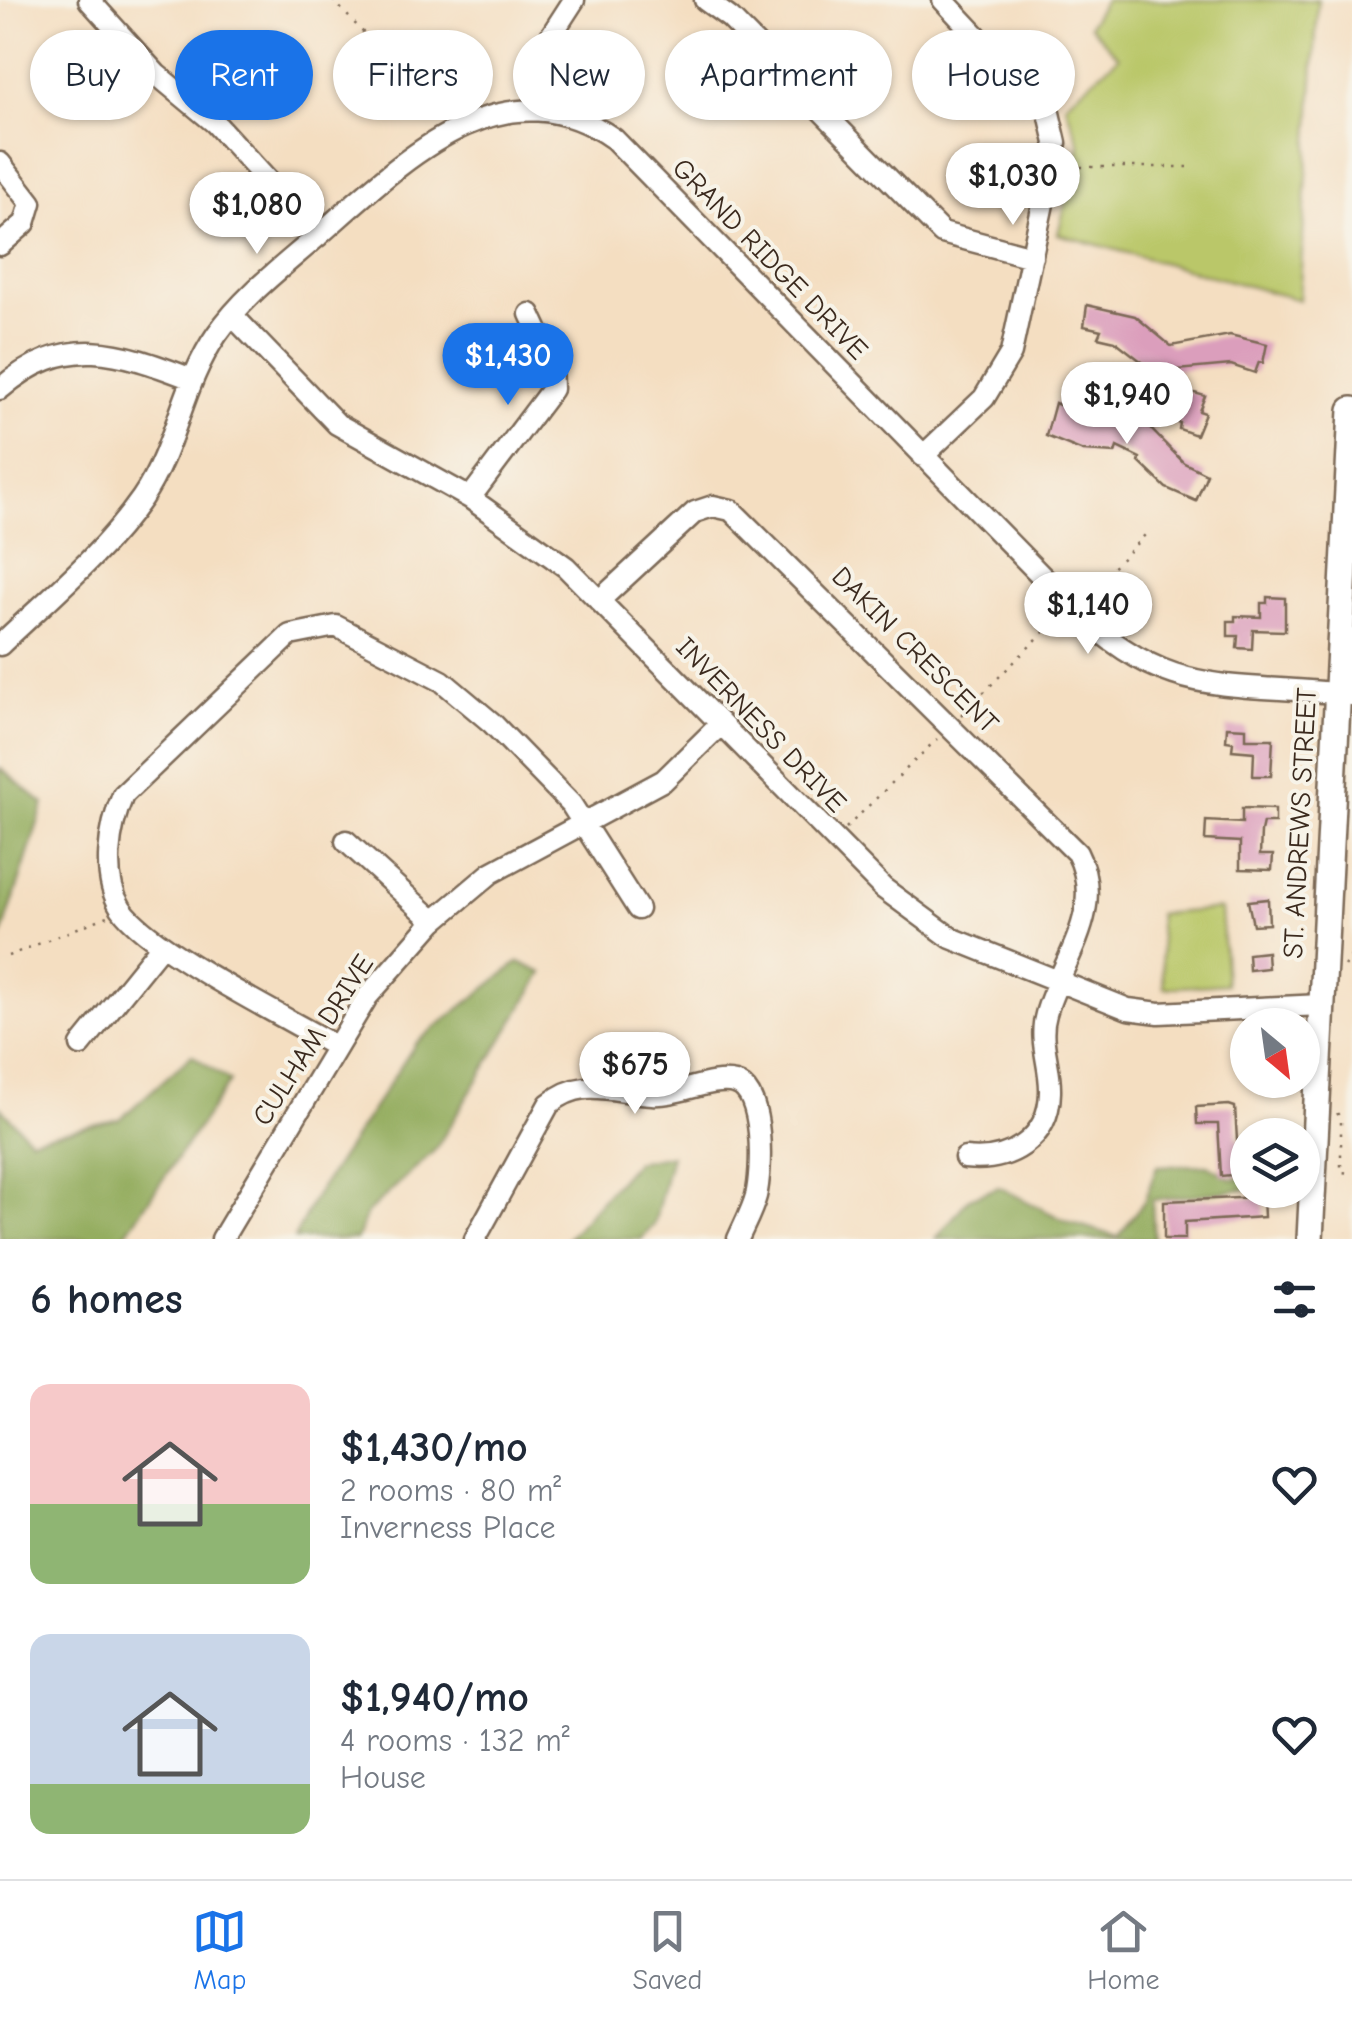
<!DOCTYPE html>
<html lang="en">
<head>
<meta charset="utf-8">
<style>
  :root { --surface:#fff; --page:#f2f2f3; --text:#1f2937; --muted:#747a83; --line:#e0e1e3; --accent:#1a73e8 }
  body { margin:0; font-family:"Comic Neue",sans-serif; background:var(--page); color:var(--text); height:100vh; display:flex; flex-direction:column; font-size:38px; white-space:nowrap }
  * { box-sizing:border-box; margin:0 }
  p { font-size:32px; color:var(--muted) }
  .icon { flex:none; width:55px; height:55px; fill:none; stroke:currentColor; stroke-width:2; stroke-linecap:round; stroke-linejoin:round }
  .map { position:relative; height:1239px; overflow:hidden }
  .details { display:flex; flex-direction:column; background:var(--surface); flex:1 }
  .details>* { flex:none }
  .banner { position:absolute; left:30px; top:30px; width:1292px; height:90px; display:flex; gap:20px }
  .needle { width:65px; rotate:151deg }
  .buttons { position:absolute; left:1230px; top:1008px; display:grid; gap:20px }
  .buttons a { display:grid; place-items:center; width:90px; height:90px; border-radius:50%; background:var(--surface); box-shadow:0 2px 8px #0004; font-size:50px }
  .price { position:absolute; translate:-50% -85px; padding:0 22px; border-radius:35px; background:#fff; color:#222; font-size:32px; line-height:65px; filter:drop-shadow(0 2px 5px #0008) }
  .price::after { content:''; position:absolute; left:50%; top:60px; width:30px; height:22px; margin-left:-15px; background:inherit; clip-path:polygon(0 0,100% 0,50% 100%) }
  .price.current { background:var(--accent); color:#fff }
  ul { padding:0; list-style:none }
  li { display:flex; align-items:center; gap:30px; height:250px; padding:0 30px }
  li span { display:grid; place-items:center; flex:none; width:280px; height:200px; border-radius:20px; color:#555 }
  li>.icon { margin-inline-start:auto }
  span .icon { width:120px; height:120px; fill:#fffc; stroke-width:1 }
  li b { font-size:42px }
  h2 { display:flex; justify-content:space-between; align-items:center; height:120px; padding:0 30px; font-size:42px }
  .tag { padding:0 35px; border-radius:45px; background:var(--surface); box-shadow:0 2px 8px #0004; font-size:35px; line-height:90px }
  .tag.current { background:var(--accent); color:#fff }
  .tab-bar { display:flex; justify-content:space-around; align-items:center; height:140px; border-top:2px solid var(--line); background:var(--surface); font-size:28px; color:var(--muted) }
  .tab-bar a { display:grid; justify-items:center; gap:5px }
  .tab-bar .current { color:var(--accent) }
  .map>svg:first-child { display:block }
  .green { fill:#bac769; stroke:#7a7844; stroke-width:2.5 }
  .forest { fill:#93ac5d; stroke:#676b3e; stroke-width:2.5 }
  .building { fill:#db9ebc }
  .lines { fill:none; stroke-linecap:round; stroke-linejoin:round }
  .minor-casing { stroke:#7c6957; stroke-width:25 }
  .major-casing { stroke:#7c6957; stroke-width:30 }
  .path { stroke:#7c6957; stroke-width:2.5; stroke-dasharray:2.5 8; stroke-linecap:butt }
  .minor { stroke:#fff; stroke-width:20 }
  .major { stroke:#fff; stroke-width:25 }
  .labels { text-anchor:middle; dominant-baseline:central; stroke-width:8; stroke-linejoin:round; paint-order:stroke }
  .street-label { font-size:28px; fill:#3b2a1e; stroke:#f7f3e8 }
</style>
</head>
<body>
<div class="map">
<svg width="1352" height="1239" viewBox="0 0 1352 1239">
  <rect width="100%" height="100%" fill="#f7f3e8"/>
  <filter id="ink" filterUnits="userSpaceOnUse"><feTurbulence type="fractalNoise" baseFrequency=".01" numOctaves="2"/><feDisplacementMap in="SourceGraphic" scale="20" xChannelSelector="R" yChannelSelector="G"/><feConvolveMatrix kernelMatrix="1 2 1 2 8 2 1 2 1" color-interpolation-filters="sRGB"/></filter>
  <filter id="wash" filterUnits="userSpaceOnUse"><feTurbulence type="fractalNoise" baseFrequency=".0048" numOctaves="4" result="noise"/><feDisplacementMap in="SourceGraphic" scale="40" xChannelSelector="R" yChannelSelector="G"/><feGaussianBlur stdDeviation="2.25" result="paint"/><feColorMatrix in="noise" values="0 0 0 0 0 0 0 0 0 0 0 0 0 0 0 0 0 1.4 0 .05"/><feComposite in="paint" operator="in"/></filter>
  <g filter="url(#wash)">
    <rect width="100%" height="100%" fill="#f4dec1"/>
    <path class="green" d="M1105,0h213l-19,300 -241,-66 22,-89 -15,-41 54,-47 -30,-32z
      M1221,909l5,75 -62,4 -6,-74z"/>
    <path class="forest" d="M0,768l44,36 -44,138z
      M519,962l24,11 -108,177 -68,63 -10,26h-63l20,-41 102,-155z
      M192,1055l38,26 -108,158h-122v-132l30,32 90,-20z
      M671,1155l-17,70 -13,14h-74l68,-77z
      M1208,1165l23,14 16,-2v12l-95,11 2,39h-218l33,-41 30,-11 67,34 52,16 27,-37 12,-34z"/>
    <g id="blocks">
      <path class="building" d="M1087,305l48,11 36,30 59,-11 37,9 -4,19 -4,-1 -4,11 -24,-8 -76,7 -40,-31 -17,-4 3,-7 -17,-4z
        M1122,372l83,24 -6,15 6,2 -9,22 -17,-6 1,-6 -69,-24 -13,-11 6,-14z
        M1055,403l34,16 54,2 41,42 23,11 -11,27 -30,-13 -27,-26 1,-4 -23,-11 -2,6 -32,-2 -37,-15z
        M1267,597l18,1v33l-32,-1 -1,19 -15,-1 1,-12h-10v-15h7v-5l26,1v-14h6z
        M1227,727l19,1v11h27l-2,37h-18l1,-24 -22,-2 1,-8 -7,-1z
        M1242,808l33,1v14h-12l-2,9 -1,23h13l-1,15 -32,-1v-27l-35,-2 1,-19 36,2z
        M1268,899l1,25 -16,1 -5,-24z
        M1267,952l1,16 -19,2 -1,-16z
        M1229,1105l6,2 2,33h9l2,29 -5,5 -22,2 -3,-52h-21l-1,-17z
        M1263,1197l1,20 -79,5v17h-21v-38z"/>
    </g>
  </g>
  <g filter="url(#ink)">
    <use href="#blocks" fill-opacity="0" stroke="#7c6957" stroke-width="2.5"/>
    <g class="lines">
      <defs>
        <path id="minor" d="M89,0l67,74 59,49 103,113
          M705,0l25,18 212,215 90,24
          M543,109l9,-75 22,-34
          M0,163l31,40 -6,20 -25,22
          M232,315l105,109 133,74 96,69 317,321 68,50 177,71 31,4 162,-8
          M0,389c66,-57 119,-38 192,-10
          M923,456l61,-58 27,-45 45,-210 -7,-30 -106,-113
          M470,498l82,-109 -1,-30 -21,-45
          M601,599l94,-87 18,-6 18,4 346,343c30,58 -16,107 -31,161 -8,27 5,51 4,78 -1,48 -41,71 -85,66
          M0,645c48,-46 103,-91 142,-147 34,-50 40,-114 75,-164 27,-39 68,-69 103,-100 82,-72 182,-174 294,-95l458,468c99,96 155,73 280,88
          M346,841l88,80
          M81,1045l81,-100
          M337,1047c-48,-28 -189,-98 -216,-139 -20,-31 -12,-80 2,-113l167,-160 46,-9 106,55 50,42 79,81 67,105
          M222,1239l145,-242 67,-76 57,-48 173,-93 57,-56
          M475,1239l74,-135c34,-28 62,-12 103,-10 26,2 59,-17 83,-11 30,7 27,89 21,113 -4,15 -12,29 -18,43"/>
        <path id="major" d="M1310,1239l42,-829"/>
      </defs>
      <use href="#minor" class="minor-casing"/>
      <use href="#major" class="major-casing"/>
      <path class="path" d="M333,0l42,45
        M1070,167h120
        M1084,597l62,-63
        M961,715l97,-97
        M846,828l91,-89
        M8,956l100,-40
        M1344,966l8,-11
        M1337,1113l4,5v54l11,1"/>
      <use href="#minor" class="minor"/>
      <use href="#major" class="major"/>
    </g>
  </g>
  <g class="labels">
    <g class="street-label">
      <text transform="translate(770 259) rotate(46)">GRAND RIDGE DRIVE</text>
      <text transform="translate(915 650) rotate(45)">DAKIN CRESCENT</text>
      <text transform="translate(761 725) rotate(46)">INVERNESS DRIVE</text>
      <text transform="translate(1300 823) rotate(-87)">ST. ANDREWS STREET</text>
      <text transform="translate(313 1040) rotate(-57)">CULHAM DRIVE</text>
    </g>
  </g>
</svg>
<div class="buttons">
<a><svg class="needle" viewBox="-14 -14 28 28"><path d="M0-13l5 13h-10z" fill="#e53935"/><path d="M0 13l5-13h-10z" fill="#747a83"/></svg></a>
<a><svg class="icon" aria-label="layers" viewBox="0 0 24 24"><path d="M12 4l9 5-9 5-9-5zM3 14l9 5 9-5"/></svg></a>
</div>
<b class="price" style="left:1013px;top:228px">$1,030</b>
<b class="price" style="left:257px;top:257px">$1,080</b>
<b class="price current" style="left:508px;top:408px">$1,430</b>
<b class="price" style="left:1127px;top:447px">$1,940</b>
<b class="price" style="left:1088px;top:657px">$1,140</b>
<b class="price" style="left:635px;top:1117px">$675</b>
<div class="banner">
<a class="tag">Buy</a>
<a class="tag current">Rent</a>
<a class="tag">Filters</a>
<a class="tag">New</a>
<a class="tag">Apartment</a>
<a class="tag">House</a>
</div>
</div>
<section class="details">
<h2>6 homes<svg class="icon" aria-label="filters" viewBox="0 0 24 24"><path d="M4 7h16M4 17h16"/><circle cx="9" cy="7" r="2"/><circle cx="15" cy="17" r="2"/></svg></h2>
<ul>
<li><span style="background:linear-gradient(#f6c9c9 60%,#8fb573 0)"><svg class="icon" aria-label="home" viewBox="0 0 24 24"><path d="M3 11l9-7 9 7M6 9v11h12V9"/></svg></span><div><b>$1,430/mo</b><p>2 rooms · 80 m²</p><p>Inverness Place</p></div><svg class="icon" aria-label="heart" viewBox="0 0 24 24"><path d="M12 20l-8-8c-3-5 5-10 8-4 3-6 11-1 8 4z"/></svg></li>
<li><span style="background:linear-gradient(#c9d6e8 75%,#8fb573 0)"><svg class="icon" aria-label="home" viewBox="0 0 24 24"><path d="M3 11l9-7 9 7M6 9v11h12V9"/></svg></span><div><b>$1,940/mo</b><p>4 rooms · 132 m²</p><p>House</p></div><svg class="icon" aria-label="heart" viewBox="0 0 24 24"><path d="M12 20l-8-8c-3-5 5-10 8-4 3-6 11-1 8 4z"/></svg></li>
</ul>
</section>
<nav class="tab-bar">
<a class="current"><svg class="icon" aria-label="map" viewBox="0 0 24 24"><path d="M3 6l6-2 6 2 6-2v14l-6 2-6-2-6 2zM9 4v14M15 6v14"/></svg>Map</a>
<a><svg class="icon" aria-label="saved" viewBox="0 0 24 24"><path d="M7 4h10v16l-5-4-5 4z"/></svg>Saved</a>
<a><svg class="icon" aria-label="home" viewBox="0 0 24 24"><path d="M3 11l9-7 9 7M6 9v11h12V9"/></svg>Home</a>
</nav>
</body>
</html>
